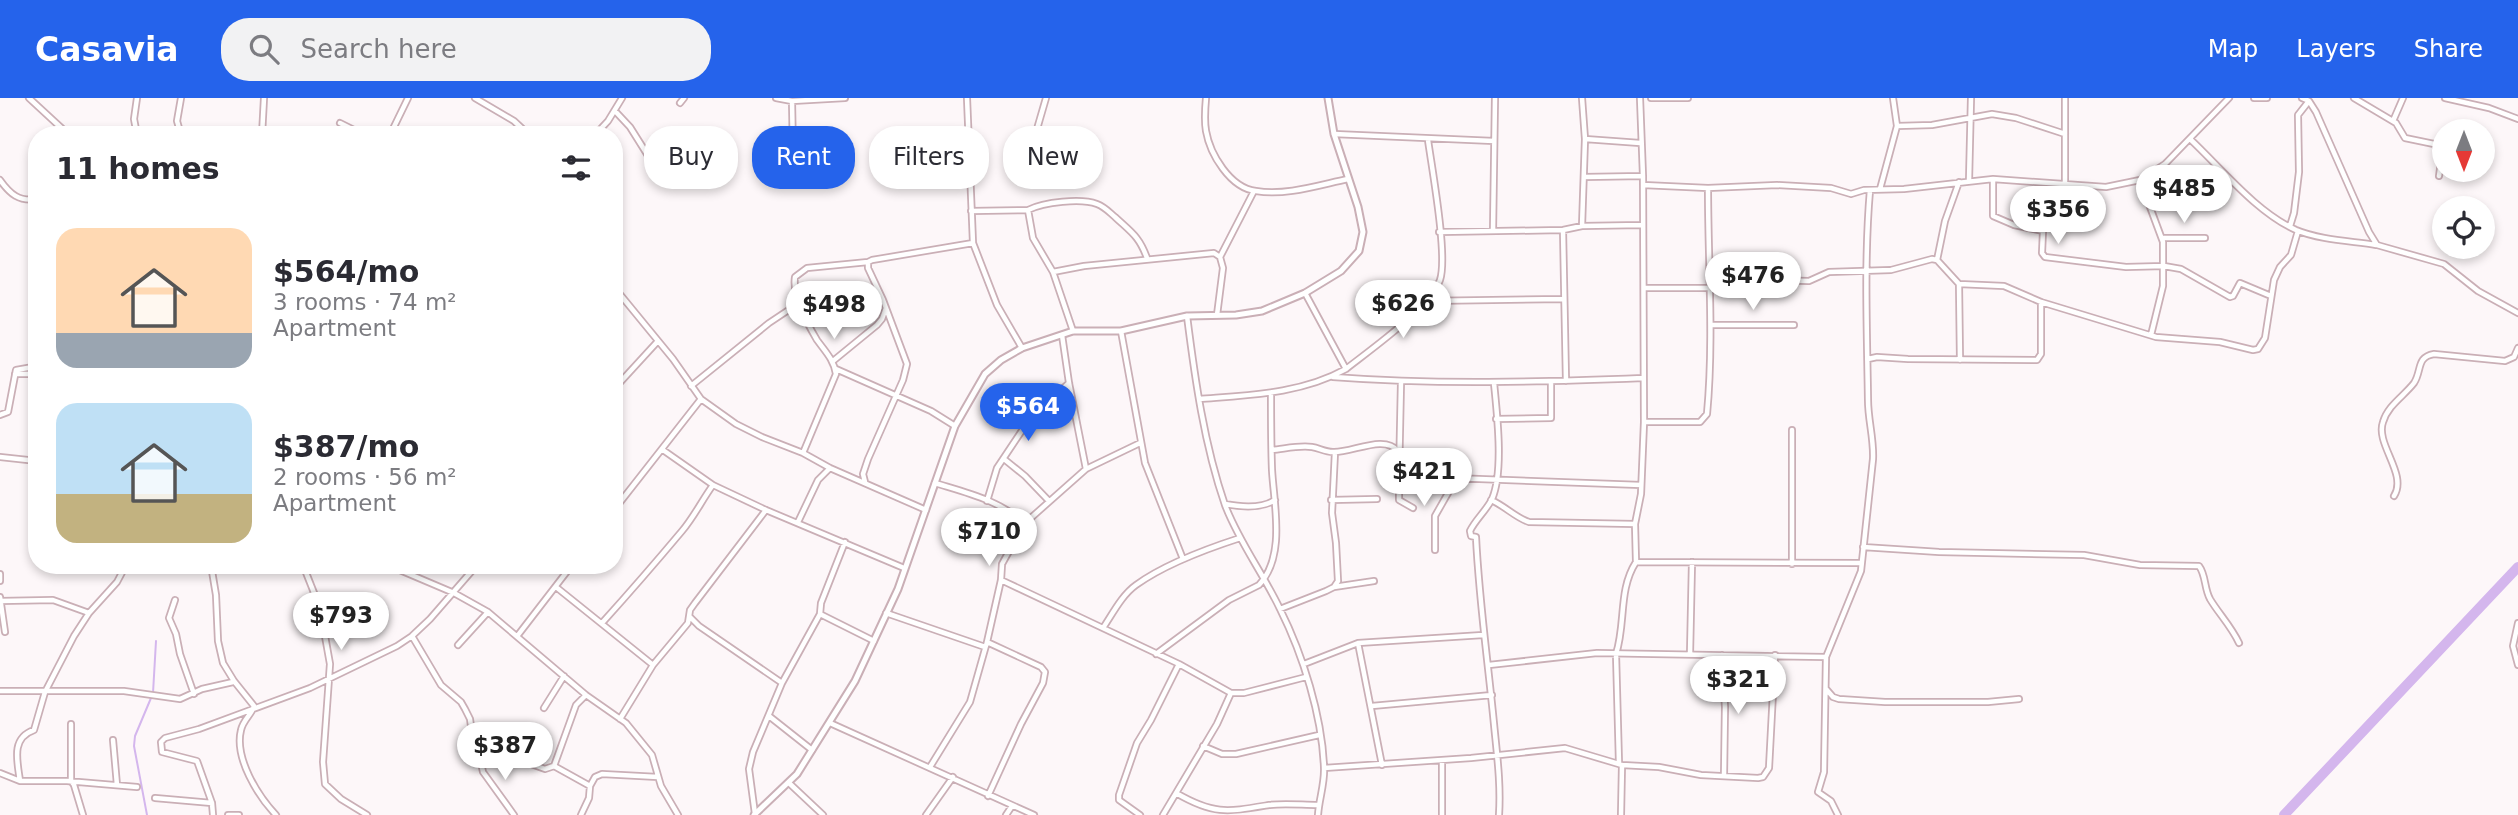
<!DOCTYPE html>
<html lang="en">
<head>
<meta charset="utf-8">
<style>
  :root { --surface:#fff; --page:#f2f2f3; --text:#2b2b33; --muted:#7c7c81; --accent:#2563eb }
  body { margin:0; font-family:"DejaVu Sans",sans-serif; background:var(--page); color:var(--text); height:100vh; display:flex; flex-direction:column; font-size:26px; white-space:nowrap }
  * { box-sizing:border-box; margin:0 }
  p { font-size:23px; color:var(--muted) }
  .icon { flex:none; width:38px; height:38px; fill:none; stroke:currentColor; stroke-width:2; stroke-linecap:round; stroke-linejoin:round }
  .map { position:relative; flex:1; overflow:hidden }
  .drawer { position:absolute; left:28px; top:28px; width:595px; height:448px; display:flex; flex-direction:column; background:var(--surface); border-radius:28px; box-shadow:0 4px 10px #0003 }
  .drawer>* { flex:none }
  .top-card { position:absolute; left:644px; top:28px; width:665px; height:63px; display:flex; gap:14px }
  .needle { width:46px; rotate:180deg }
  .buttons { position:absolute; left:2432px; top:21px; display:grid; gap:14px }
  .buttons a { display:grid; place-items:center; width:63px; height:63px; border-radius:50%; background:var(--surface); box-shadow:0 4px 10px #0003; font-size:35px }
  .price { position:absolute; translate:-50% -60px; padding:0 16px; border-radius:24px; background:#fff; color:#222; font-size:23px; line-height:46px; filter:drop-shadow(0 2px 4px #0008) }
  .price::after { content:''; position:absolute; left:50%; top:42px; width:21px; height:16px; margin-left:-10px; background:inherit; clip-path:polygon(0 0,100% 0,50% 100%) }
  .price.active { background:var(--accent); color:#fff }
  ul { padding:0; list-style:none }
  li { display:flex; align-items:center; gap:21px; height:175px; padding:0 28px }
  li span { display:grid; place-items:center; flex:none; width:196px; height:140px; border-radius:21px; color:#555 }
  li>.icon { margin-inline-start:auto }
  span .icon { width:84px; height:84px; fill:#fffc; stroke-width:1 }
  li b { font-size:30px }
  h2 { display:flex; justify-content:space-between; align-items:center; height:84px; padding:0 28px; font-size:30px }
  .pill { padding:0 24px; border-radius:28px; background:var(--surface); box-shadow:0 4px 10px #0003; font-size:24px; line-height:63px }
  .pill.active { background:var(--accent); color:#fff }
  header { display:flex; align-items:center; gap:42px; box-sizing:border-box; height:98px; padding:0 35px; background:var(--accent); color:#fff }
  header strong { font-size:33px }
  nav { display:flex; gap:38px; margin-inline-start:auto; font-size:24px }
  .search { width:490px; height:63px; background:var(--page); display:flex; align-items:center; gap:18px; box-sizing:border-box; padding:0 24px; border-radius:28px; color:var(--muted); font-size:26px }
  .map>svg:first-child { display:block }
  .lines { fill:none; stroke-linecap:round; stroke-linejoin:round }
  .stream { stroke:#d4b6ed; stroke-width:2 }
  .river { stroke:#d4b6ed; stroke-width:10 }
  .minor-casing { stroke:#caafb6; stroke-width:8 }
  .tertiary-casing { stroke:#caafb6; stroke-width:9 }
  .minor { stroke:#fff; stroke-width:4.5 }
  .tertiary { stroke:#fff; stroke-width:5 }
</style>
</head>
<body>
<header>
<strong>Casavia</strong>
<div class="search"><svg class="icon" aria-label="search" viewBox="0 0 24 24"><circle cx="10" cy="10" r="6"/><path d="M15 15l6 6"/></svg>Search here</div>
<nav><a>Map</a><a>Layers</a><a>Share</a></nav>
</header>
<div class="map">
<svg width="2518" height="717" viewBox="0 0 2518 717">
  <rect width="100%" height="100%" fill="#fdf7f9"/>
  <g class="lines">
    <path class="stream" d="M153,595l3,-52
      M147,717l-13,-69 1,-10 16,-38"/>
    <path class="river" d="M2284,717l234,-248"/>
    <defs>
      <path id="minor" d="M29,0l40,37
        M137,0l-3,21 3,16
        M475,0l39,23 15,14
        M776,0l16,3 53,-3
        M967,0l6,145 24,62 25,43
        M1206,0c-1,11 -2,22 0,33 4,23 24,57 50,60 30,5 63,-6 92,-12
        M1651,0h37
        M2065,0v86
        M2254,0h13
        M2302,0l7,3 7,11 53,120 8,13 67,19 34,27 40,22
        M2354,0l42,25 9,15 29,6 8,11 -3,21
        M2445,0l44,10 29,11
        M792,3l1,52
        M680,5l4,-5
        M615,13l15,16 22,35
        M2393,23l10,-23
        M340,25l24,12
        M1897,28l35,-1 60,-11 24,4 49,16
        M1334,36l160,7
        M181,37l-4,-14 4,-23
        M262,37l2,-37
        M390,37l18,-37
        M595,37l13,-14 14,-23
        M1585,41l55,4
        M2190,41c32,30 66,73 106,91 24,10 55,11 80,15
        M1038,54l-1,-23 9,-31
        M1584,79l59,-1
        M1993,81v37l21,9 29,6 -1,22 3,4 81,10 38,-1 17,3 49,28 3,-1 7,-13 31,13
        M0,82c10,14 19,22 37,19
        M2140,82l23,62v44l-12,49
        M1969,83l2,-83
        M1643,87l65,3 69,-3 54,3 20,6 13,-4 40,-1 89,-10 113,8 34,-7 25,-16 64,-66
        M1880,91l17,-63 -4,-28
        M1028,112c16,-8 53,-12 69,-6 8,3 12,8 18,13 16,15 24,19 32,41
        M971,113l57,-1 5,28 20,34 20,59
        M1582,128l3,-87 -3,-41
        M2290,128l4,-13 5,-41 -1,-57 11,-14
        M1563,132l3,151
        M1493,133l2,-133
        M1439,134l124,-2 19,-4 60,-1
        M2162,140h43
        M1220,159l34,-66
        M1937,162l8,-39 14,-39
        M1053,174l31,-6 130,-13 6,4 3,11 -6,47
        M1959,186l1,76
        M614,189l59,72 28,40 35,25 26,13 41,16 27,15 96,42
        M1644,190h65l24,-1 38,-7 38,1 20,-9 62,-2 41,-11 5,1 22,24 45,2 37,16 115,35 64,5 33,8 5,-1 7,-11 9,-58 6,-13 11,-12 7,-24
        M1305,195l41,76
        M1425,203l139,-2
        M1187,218c8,63 17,128 38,189 14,37 38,68 55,104 23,46 42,107 44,158 1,16 -5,32 -6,48
        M1711,227h83
        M1121,233l24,132 38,96
        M1062,237l7,48 17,86
        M1868,261l9,-2 31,2 129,1 4,-6v-52
        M833,263l44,-36 5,-6 4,-11
        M836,271l95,42 24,15
        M15,276h22
        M1333,279c104,8 207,5 310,1
        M1401,284l-2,94 242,9
        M1494,285c3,31 10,88 -2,116 -6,12 -17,21 -22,32l1,5 5,1c3,63 12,125 18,187 3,31 7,60 5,91
        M691,288l78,-63 30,-20
        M614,291l44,-48
        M1199,301c50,-4 102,-5 147,-30 24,-19 84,-61 94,-89 8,-24 -8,-111 -12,-140
        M0,317l8,-3 8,-42 17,-3 4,-6
        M1496,321l55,-1v-37
        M1644,324h56l7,-8c7,-75 1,-151 1,-226
        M1792,332v134
        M663,352l50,35 53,25 138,58
        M1272,352c12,-1 27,-5 40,-3 7,1 13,5 21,5 19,1 51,-18 65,-1
        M803,355l33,-79c-2,-14 -11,-23 -19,-34 -10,-17 -25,-44 -22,-63l12,-9 61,-6
        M0,359l37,4
        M1004,361l21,17 24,25
        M1399,378v24l14,8
        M865,384l-2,-8 5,-15 35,-79 4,-16 -24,-64 -15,-32v-6l4,-2 101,-17
        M935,385c29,9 68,18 89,41
        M614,395l9,5
        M2394,398c14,-22 -19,-52 -11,-74 5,-17 21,-26 31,-39 8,-12 2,-26 20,-29l71,7 9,-4 4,-9
        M1331,402l46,-1
        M1491,402c14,6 25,18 38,22l106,2
        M987,403l10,-33 26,-39 24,-26 22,-20
        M1225,406c16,3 36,5 50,-4
        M614,412l87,-111
        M798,424l20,-42 12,-12
        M1863,449l76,5 145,3 56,10 59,1c7,9 5,22 11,33 9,15 21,27 29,44
        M1435,452v-34l21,-37
        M1636,464l-1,-38 6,-30 3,-72 -1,-246 -3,-78
        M211,467l5,30 2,46 5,22 11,18 20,25c-2,8 -11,14 -13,24 -7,28 17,66 35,85
        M303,467l17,43 10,56 -7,98 2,22 16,15 26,16
        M388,467l66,28 34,19 98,83 40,28 26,32 9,31 17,29
        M0,476v7
        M1001,482l178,84 52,29h13l62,-16
        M556,489l97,78
        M1334,489l40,-6
        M0,499l5,35
        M175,502l-6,18 7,16 4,20 14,40
        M0,503l53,-1 36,13
        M1280,511l46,-18 8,-4 4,-6 -2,-38 -4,-30 3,-61
        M886,515l99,34
        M820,516l54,27
        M690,519l9,9 83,57
        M602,525c28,-31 54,-61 80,-92 12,-14 20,-31 31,-46
        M2518,525l-5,23 5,19
        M1103,530c10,-15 19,-33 33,-43 29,-21 70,-36 104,-47
        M518,537l54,-70
        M412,538l29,49 20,17 4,7 5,10 2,14 7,20 3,2 30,2 33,12 9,-3 22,-61 10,-10
        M987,544l54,25 4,5 -2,11 -22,41 -33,72
        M1358,545l24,122
        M458,547l30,-33
        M1156,556l73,-54 30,-15c27,-29 15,-80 13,-115 -1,-26 -1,-51 -1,-76
        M1690,556l2,-92
        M1722,557l3,52 -1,69
        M1304,566l54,-21 125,-8
        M1489,567l108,-12 229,4
        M1826,591l7,8 6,2 46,3h103l31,-3
        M0,593h124l56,8 22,-10 31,-7
        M1372,608l120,-11
        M544,610l20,-32
        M769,618l43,34
        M620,621l33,-54 35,-42 2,-13 5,-7 71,-93
        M830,625l204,92
        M71,626v57l3,4 9,30
        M113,642l4,45
        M1203,648l19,8h14l83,-19
        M479,655l4,19 31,43
        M1619,665l-3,-109c10,-31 2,-64 20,-92l225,1
        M554,668l36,20 -1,12 -8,17
        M930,669l40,-65 17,-60 14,-62 1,-16 22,-40 62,-55 54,-26
        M1324,670l147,-10 94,-10 57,17 37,2 42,8 57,3 5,-1 6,-9 6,-113
        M0,675l20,8h47l70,6
        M20,683c-3,-21 -9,-43 14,-51l11,-38 29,-56 15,-23 28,-31 9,-17
        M789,685l34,32
        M590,688l5,-9 7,-3 56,3
        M1176,695c38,22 51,19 93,12 16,-2 33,0 49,0
        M155,700l57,5
        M755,716l-6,-45 4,-17 29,-69 38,-69 1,-11 24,-61
        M213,717l-1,-12 -15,-42 -35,-9 -1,-10 4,-4 34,-9 111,-41 87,-42 15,-10 18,-17 47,-54
        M228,717h11
        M926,717l27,-38
        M1006,717l6,-9
        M1140,717l-21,-15v-5l18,-52 14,-23 28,-56
        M1163,717l54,-91 14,-31
        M1442,717v-55
        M1621,717l1,-50
        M1838,717l-7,-14 -13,-9 6,-20 2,-115 35,-86 12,-112c1,-20 -5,-39 -5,-59 -1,-71 -4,-140 2,-210"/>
      <path id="tertiary" d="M754,717l43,-41 58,-93 43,-92 57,-163 30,-52 16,-14 21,-12 51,-17h48l66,-15 49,-1 26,-4 43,-18 36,-22 18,-20 4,-19 -5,-25 -24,-73 -6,-36"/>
    </defs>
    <use href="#minor" class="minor-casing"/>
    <use href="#tertiary" class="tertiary-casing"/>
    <use href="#minor" class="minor"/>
    <use href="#tertiary" class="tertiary"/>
  </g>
</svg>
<div class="buttons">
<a><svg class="needle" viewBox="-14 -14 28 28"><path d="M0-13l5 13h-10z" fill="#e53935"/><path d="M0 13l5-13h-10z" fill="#7c7c81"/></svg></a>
<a><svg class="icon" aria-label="locate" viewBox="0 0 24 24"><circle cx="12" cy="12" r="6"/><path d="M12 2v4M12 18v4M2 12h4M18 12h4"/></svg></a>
</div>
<b class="price" style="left:2184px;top:127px">$485</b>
<b class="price" style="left:2058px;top:148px">$356</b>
<b class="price" style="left:1753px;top:214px">$476</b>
<b class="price" style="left:1403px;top:242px">$626</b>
<b class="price" style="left:834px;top:243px">$498</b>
<b class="price active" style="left:1028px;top:345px">$564</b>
<b class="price" style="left:1424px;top:410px">$421</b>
<b class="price" style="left:989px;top:470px">$710</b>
<b class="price" style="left:341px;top:554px">$793</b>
<b class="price" style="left:1738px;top:618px">$321</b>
<b class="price" style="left:505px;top:684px">$387</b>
<div class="top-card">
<a class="pill">Buy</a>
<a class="pill active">Rent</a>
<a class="pill">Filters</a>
<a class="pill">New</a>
</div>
<section class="drawer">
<h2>11 homes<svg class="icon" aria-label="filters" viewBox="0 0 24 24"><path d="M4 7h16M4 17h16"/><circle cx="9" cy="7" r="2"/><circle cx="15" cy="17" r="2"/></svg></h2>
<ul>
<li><span style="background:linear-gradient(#ffd9b3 75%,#9aa5b1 0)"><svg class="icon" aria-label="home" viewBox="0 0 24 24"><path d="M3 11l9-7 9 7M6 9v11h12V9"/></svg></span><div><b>$564/mo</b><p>3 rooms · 74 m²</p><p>Apartment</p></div></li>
<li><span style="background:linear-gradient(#bfe0f5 65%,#c2b280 0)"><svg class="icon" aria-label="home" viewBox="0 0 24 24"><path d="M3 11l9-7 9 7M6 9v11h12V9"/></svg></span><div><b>$387/mo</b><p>2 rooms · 56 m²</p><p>Apartment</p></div></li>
</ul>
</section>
</div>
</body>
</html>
